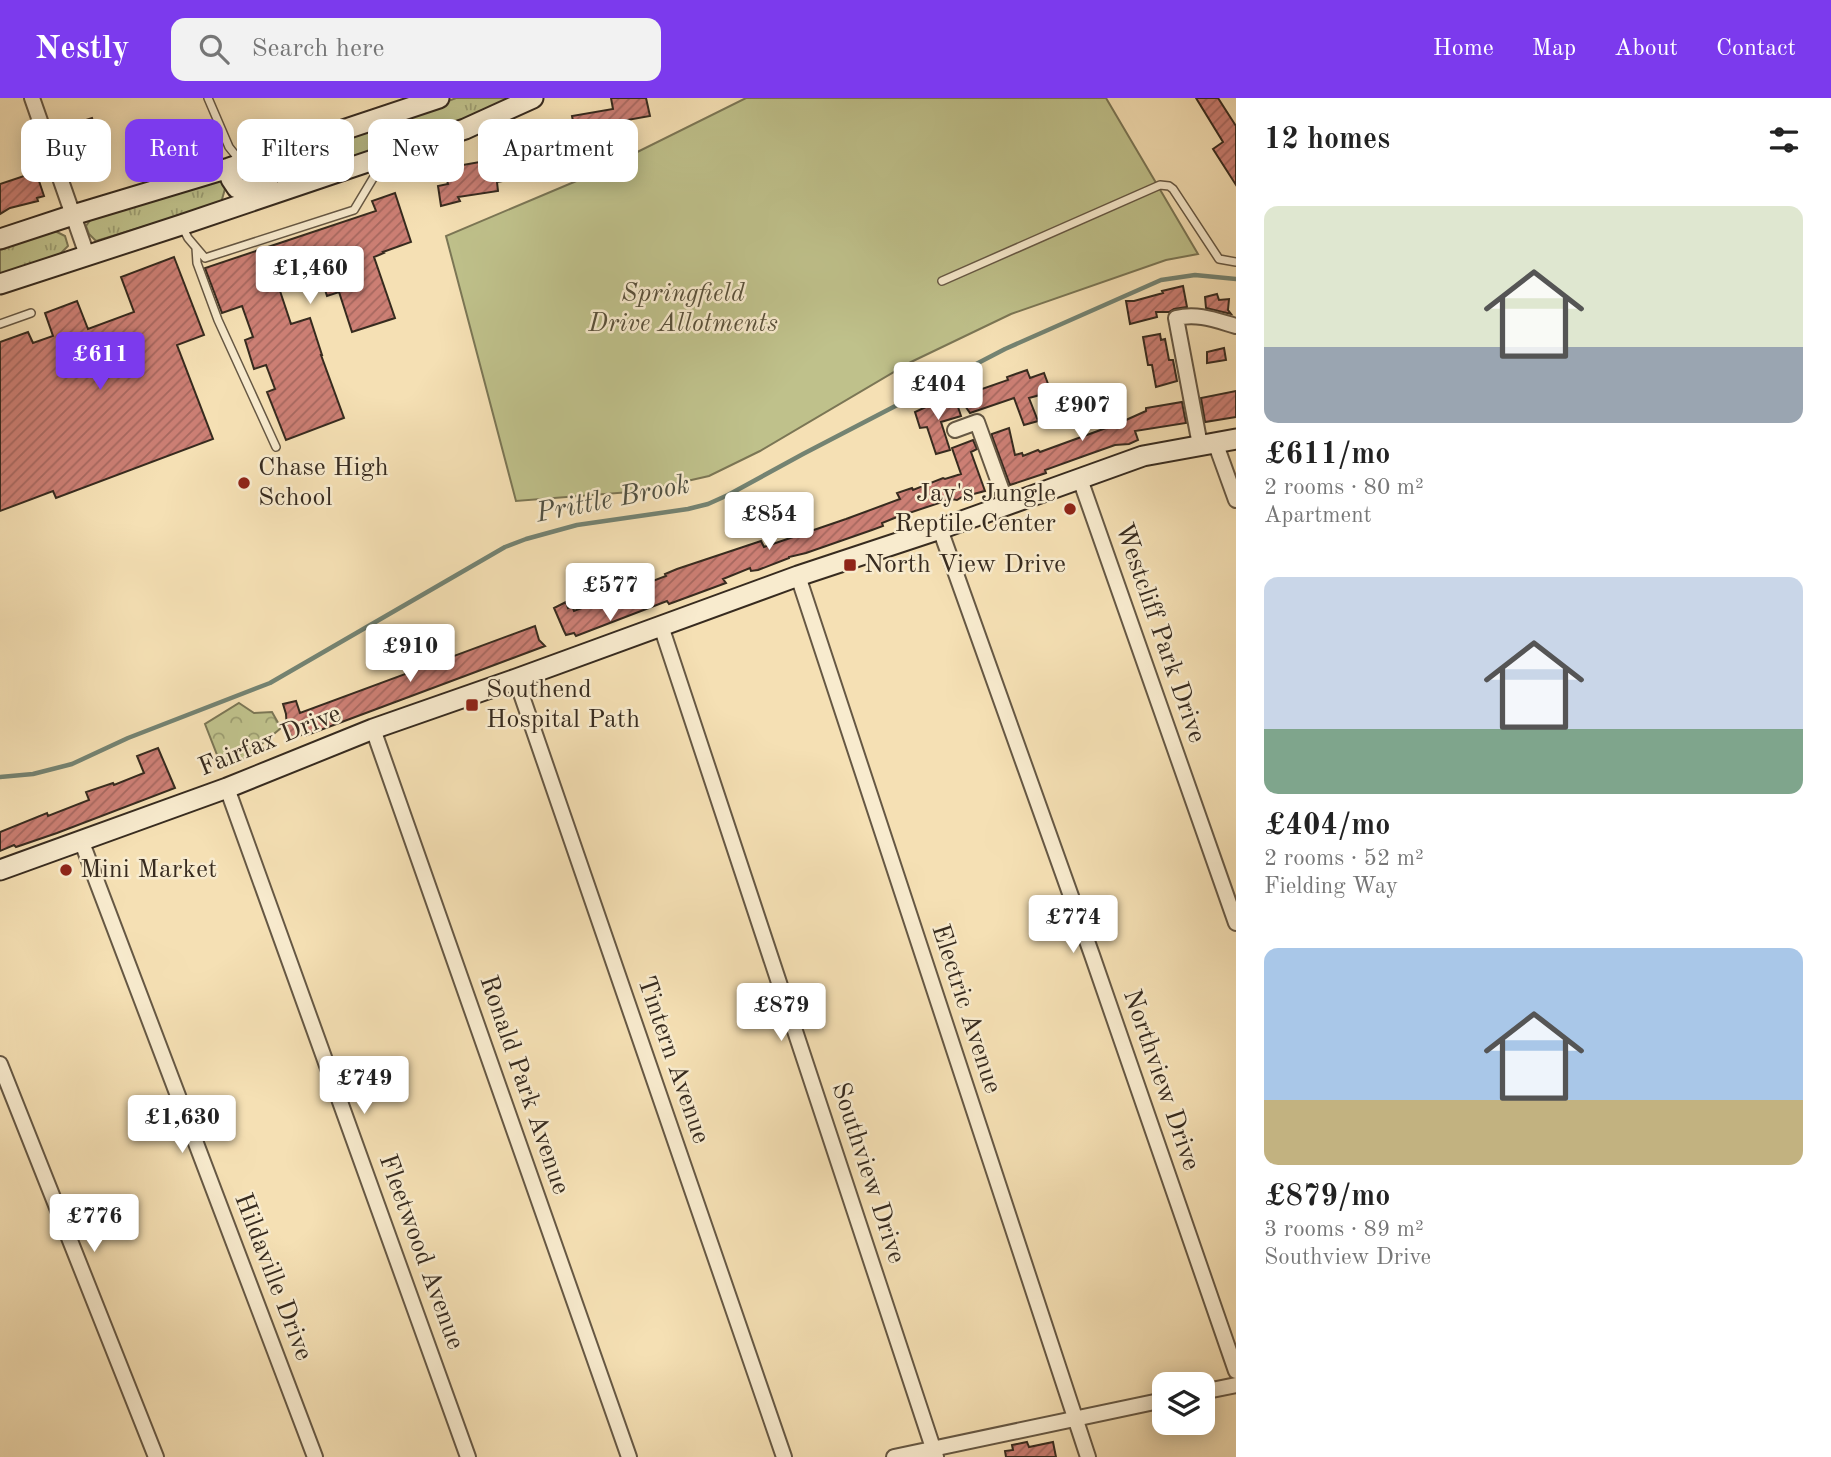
<!DOCTYPE html>
<html lang="en">
<head>
<meta charset="utf-8">
<style>
  :root { --surface:#fff; --page:#f2f2f2; --text:#222; --muted:#767676; --accent:#7c3aed }
  body { margin:0; font-family:"Old Standard TT",serif; background:var(--page); color:var(--text); height:100vh; display:flex; flex-direction:column; font-size:26px; white-space:nowrap }
  * { box-sizing:border-box; margin:0 }
  p { font-size:23px; color:var(--muted) }
  .icon { flex:none; width:38px; height:38px; fill:none; stroke:currentColor; stroke-width:2; stroke-linecap:round; stroke-linejoin:round }
  .map { position:relative; flex:1; overflow:hidden }
  .drawer { display:flex; flex-direction:column; background:var(--surface); width:595px }
  .drawer>* { flex:none }
  .top-card { position:absolute; left:21px; top:21px; width:665px; height:63px; display:flex; gap:14px }
  .buttons { position:absolute; left:1152px; top:1274px; display:grid; gap:14px }
  .buttons a { display:grid; place-items:center; width:63px; height:63px; border-radius:14px; background:var(--surface); box-shadow:0 4px 18px #0003; font-size:35px }
  .price { position:absolute; translate:-50% -60px; padding:0 16px; border-radius:7px; background:#fff; color:#222; font-size:23px; line-height:46px; filter:drop-shadow(0 2px 4px #0008) }
  .price::after { content:''; position:absolute; left:50%; top:42px; width:21px; height:16px; margin-left:-10px; background:inherit; clip-path:polygon(0 0,100% 0,50% 100%) }
  .price.selected { background:var(--accent); color:#fff }
  ul { padding:0; list-style:none }
  li { display:grid; align-content:center; gap:14px; height:371px; padding:0 28px }
  li span { display:grid; place-items:center; height:217px; border-radius:14px; color:#555 }
  li>.icon { margin-inline-start:auto }
  span .icon { width:126px; height:126px; fill:#fffc; stroke-width:1 }
  li b { font-size:30px }
  h2 { display:flex; justify-content:space-between; align-items:center; height:84px; padding:0 28px; font-size:30px }
  .pill { padding:0 24px; border-radius:14px; background:var(--surface); box-shadow:0 4px 18px #0003; font-size:24px; line-height:63px }
  .pill.selected { background:var(--accent); color:#fff }
  header { display:flex; align-items:center; gap:42px; box-sizing:border-box; height:98px; padding:0 35px; background:var(--accent); color:#fff }
  header strong { font-size:33px }
  nav { display:flex; gap:38px; margin-inline-start:auto; font-size:24px }
  .search { width:490px; height:63px; background:var(--page); display:flex; align-items:center; gap:18px; box-sizing:border-box; padding:0 24px; border-radius:14px; color:var(--muted); font-size:26px }
  main { display:flex; flex:1; min-height:0 }
  .map>svg:first-child { display:block }
  .grass { fill:url(#grass-tufts); stroke:#7b7655; stroke-width:2 }
  .park { fill:url(#park-crowns); stroke:#7b7655; stroke-width:2 }
  .garden { fill:#bfc18b; stroke:#7b7655; stroke-width:2 }
  .lines { fill:none; stroke-linecap:round; stroke-linejoin:round }
  .stream { stroke:#748372; stroke-width:4.5 }
  .building { fill:url(#building-hatch); stroke:#372b1f; stroke-width:2 }
  .lane-casing { stroke:#665844; stroke-width:10 }
  .street-casing { stroke:#665844; stroke-width:18 }
  .secondary-casing { stroke:#372b1f; stroke-width:23 }
  .lane { stroke:#f8ebce; stroke-width:7 }
  .street { stroke:#f8ebce; stroke-width:14 }
  .secondary { stroke:#f8ebce; stroke-width:19 }
  .poi-dot { fill:#8f2418; stroke:#f8ebce; stroke-width:2.5 }
  .labels { text-anchor:middle; dominant-baseline:central; stroke-width:5; stroke-linejoin:round; paint-order:stroke }
  .park-label { font-size:26px; font-style:italic; fill:#59503a; stroke:#f8ebce }
  .poi-label { font-size:26px; fill:#372b1f; stroke:#f8ebce; text-anchor:start }
  .street-label { font-size:26px; fill:#372b1f; stroke:#f8ebce }
  .water-label { font-size:28px; font-style:italic; fill:#505042; stroke:#f8ebce }
</style>
</head>
<body>
<header>
<strong>Nestly</strong>
<div class="search"><svg class="icon" aria-label="search" viewBox="0 0 24 24"><circle cx="10" cy="10" r="6"/><path d="M15 15l6 6"/></svg>Search here</div>
<nav><a>Home</a><a>Map</a><a>About</a><a>Contact</a></nav>
</header>
<main>
<div class="map">
<svg width="1236" height="1359" viewBox="0 0 1236 1359">
  <defs>
    <pattern id="grass-tufts" width="24" height="20" patternUnits="userSpaceOnUse" patternTransform="scale(1.75)"><rect width="24" height="20" fill="#bfc18b"/><path d="M3 7l-1-3M5 7V3M7 7l1-3M15 17l-1-3M17 17v-4M19 17l1-3" fill="none" stroke="#9c9d71"/></pattern>
    <pattern id="park-crowns" width="20" height="18" patternUnits="userSpaceOnUse" patternTransform="scale(1.75)"><rect width="20" height="18" fill="#bfc18b"/><path d="M2 6a3 3 0 1 1 6 0M12 15a3 3 0 1 1 6 0" fill="none" stroke="#9c9d71"/></pattern>
    <pattern id="building-hatch" width="6" height="6" patternUnits="userSpaceOnUse" patternTransform="scale(1.75)"><rect width="6" height="6" fill="#cc7f74"/><path d="M-1 1l2-2M0 6l6-6M5 7l2-2" fill="none" stroke="#a6685f"/></pattern>
  </defs>
  <rect width="100%" height="100%" fill="#f5e0b4"/>
  <filter id="stains"><feTurbulence type="fractalNoise" baseFrequency=".00286" numOctaves="4"/><feColorMatrix values="0 0 0 0 .2 0 0 0 0 .09 0 0 0 0 .02 0 0 0 .5 -.17"/></filter>
  <radialGradient id="worn" r=".72"><stop offset=".6" stop-color="#630" stop-opacity="0"/><stop offset="1" stop-color="#630" stop-opacity=".3"/></radialGradient>
  <path class="grass" d="M456,0h58l-34,16 -130,46h-28l-66,21 -2,-11 140,-48z
    M223,81l3,6 -5,18 -125,38 -7,-7 -3,-8 5,-7z
    M53,132l12,6 3,10 -8,8 -60,20v-26z"/>
  <path class="park" d="M239,605l15,10 18,-1 9,16 -36,30 -24,7 -16,-41z"/>
  <path class="garden" d="M746,0h360l92,156 -32,6 -155,54 -100,48 -151,89 -51,25 -66,15 -127,10 -70,-265 147,-62z"/>
  <g class="lines">
    <path class="stream" d="M0,679l33,-3 39,-10 56,-26 142,-55 235,-136 21,-8 51,-14 111,-16 20,-5 20,-9 75,-41 202,-105 156,-69 34,-5 41,4"/>
  </g>
  <path class="building" d="M611,0h35l4,18 -40,7 3,17 -40,7 2,11 -40,7 1,10 -39,7 1,9 -40,6 2,4 -19,5 -3,-20 10,-2 -3,-12 13,-3 -1,-3 40,-7 -2,-9 40,-8 -1,-8 40,-8 -2,-10 41,-7z
    M1196,0h22l18,28v59l-23,-36 10,-7z
    M92,20l11,36 -20,6 -12,-35z
    M36,74l8,24 -7,2 1,3 -28,7 -10,6v-30z
    M395,95l16,49 -28,10 1,1 -10,4 21,61 -43,14 -13,-40 -12,4 -7,-22 -41,14 12,36 19,-6 12,37h-1l23,63 -58,22 -19,-48 8,-3 -9,-24 -12,4 -9,-29 8,-3 -11,-31 -20,7 -17,-45 171,-57 -4,-10z
    M174,159l30,78 -27,10 36,94 -157,59 -3,-7 -53,20v-169l28,-10 5,11 20,-7 -8,-23 32,-12 11,28 46,-17 -13,-35z
    M1183,188l4,21 -13,2 -5,3h-13l1,5 -27,7 -4,-23h8l29,-8 -1,-2z
    M1217,196l2,6 10,-1 -1,11 3,4 -25,-6 -1,-11z
    M1160,236l1,6 4,-1 4,21h4l4,21 -21,6 -4,-22h-4l-5,-28z
    M1224,250l2,12 -19,3v-11z
    M1027,272l3,8 14,-5 7,19 -22,6 9,23 -14,4 -10,-27 -44,15 -11,-16 49,-17 -1,-3z
    M1236,293v26l-31,5 -4,-24z
    M955,300l6,18 -20,6 9,28 -14,4 -9,-27 -7,1 -5,-16 13,-6z
    M1182,304l4,21 -51,8 3,9 -9,4 -14,1 -31,11 -39,14 1,3 -36,12 -18,-49v-2l17,-6 6,27 7,-2 1,3 15,-6 2,2 77,-28 29,-13v-3z
    M973,342l4,9 -6,3 14,39 -23,6 -5,3 -6,-1 -54,18 -15,6 1,3 -11,4 -66,23 -17,4v1l-31,12 -7,1 -1,-3 -27,11 3,4 -57,21 -2,-3 -91,35 -2,-3 -8,2 -2,-4 -10,-23 12,-6 2,6 4,-2 2,5 92,-35 -1,-2 12,-5 84,-28 3,6 82,-28 54,-20 -3,-6 15,-5 1,2 30,-12 2,1 16,-5 -9,-26z
    M535,528l4,14 6,6 -238,89v-2l-14,5 -6,-8 -1,-16 -3,-10 13,-3 4,12z
    M158,650l17,40 -118,45 -41,14 -2,-2 -14,6v-19l47,-19 1,3 41,-16 -3,-8 27,-9 1,2 30,-12 -7,-17z
    M1027,1344l2,5 24,-5 3,15h-50l-1,-6 8,-1 -1,-5z"/>
  <g class="lines">
    <defs>
      <path id="lane" d="M208,0l21,49 12,15
        M183,130l5,10 17,20 149,-48 21,-35v-15
        M196,150l1,15 21,57 58,127
        M942,183l218,-96 9,1 4,3 46,70 17,3
        M0,226l31,-11"/>
      <path id="street" d="M32,0l55,157
        M955,332l22,-8 30,83
        M1215,344l21,58
        M1200,347l-24,-127c22,-5 39,2 60,8
        M1080,381l156,444
        M940,431l152,426 144,416
        M798,478l290,881
        M661,528l275,831
        M516,581l268,778
        M373,631l256,728
        M227,690l241,669
        M81,742l234,617
        M0,966l156,393
        M1202,1294l34,-7
        M894,1359l270,-57"/>
      <path id="secondary" d="M229,70l2,11 6,9 9,2 22,-5
        M0,141l73,-24 156,-47 210,-70
        M0,186l181,-59 284,-96 68,-31
        M0,772l227,-82 146,-59 143,-50 282,-103 142,-47 203,-73 93,-17"/>
    </defs>
    <use href="#lane" class="lane-casing"/>
    <use href="#street" class="street-casing"/>
    <use href="#secondary" class="secondary-casing"/>
    <use href="#lane" class="lane"/>
    <use href="#street" class="street"/>
    <use href="#secondary" class="secondary"/>
  </g>
  <g class="poi-dot">
    <circle cx="244" cy="385" r="7"/>
    <circle cx="1070" cy="411" r="7"/>
    <rect x="843" y="460" width="14" height="14" rx="3.5"/>
    <rect x="465" y="600" width="14" height="14" rx="3.5"/>
    <circle cx="66" cy="772" r="7"/>
  </g>
  <g class="labels">
    <g class="park-label">
      <text x="683" y="196">Springfield<tspan x="683" dy="30">Drive Allotments</tspan></text>
    </g>
    <g class="poi-label">
      <text x="258" y="370">Chase High<tspan x="258" dy="30">School</tspan></text>
      <text x="1056" y="396" text-anchor="end">Jay's Jungle<tspan x="1056" dy="30">Reptile Center</tspan></text>
      <text x="864" y="467">North View Drive</text>
      <text x="486" y="592">Southend<tspan x="486" dy="30">Hospital Path</tspan></text>
      <text x="80" y="772">Mini Market</text>
    </g>
    <g class="street-label">
      <text transform="translate(1160 535) rotate(71)">Westcliff Park Drive</text>
      <text transform="translate(270 643) rotate(-22)">Fairfax Drive</text>
      <text transform="translate(966 911) rotate(72)">Electric Avenue</text>
      <text transform="translate(673 962) rotate(71)">Tintern Avenue</text>
      <text transform="translate(1161 982) rotate(71)">Northview Drive</text>
      <text transform="translate(524 987) rotate(71)">Ronald Park Avenue</text>
      <text transform="translate(868 1075) rotate(72)">Southview Drive</text>
      <text transform="translate(421 1154) rotate(70)">Fleetwood Avenue</text>
      <text transform="translate(273 1179) rotate(69)">Hildaville Drive</text>
    </g>
    <g class="water-label">
      <text transform="translate(613 402) rotate(-11)">Prittle Brook</text>
    </g>
  </g>
  <rect width="100%" height="100%" filter="url(#stains)"/>
  <rect width="100%" height="100%" fill="url(#worn)"/>
</svg>
<div class="buttons">
<a><svg class="icon" aria-label="layers" viewBox="0 0 24 24"><path d="M12 4l9 5-9 5-9-5zM3 14l9 5 9-5"/></svg></a>
</div>
<b class="price" style="left:310px;top:208px">£1,460</b>
<b class="price selected" style="left:100px;top:294px">£611</b>
<b class="price" style="left:938px;top:324px">£404</b>
<b class="price" style="left:1082px;top:345px">£907</b>
<b class="price" style="left:769px;top:454px">£854</b>
<b class="price" style="left:610px;top:525px">£577</b>
<b class="price" style="left:410px;top:586px">£910</b>
<b class="price" style="left:1073px;top:857px">£774</b>
<b class="price" style="left:781px;top:945px">£879</b>
<b class="price" style="left:364px;top:1018px">£749</b>
<b class="price" style="left:182px;top:1057px">£1,630</b>
<b class="price" style="left:94px;top:1156px">£776</b>
<div class="top-card">
<a class="pill">Buy</a>
<a class="pill selected">Rent</a>
<a class="pill">Filters</a>
<a class="pill">New</a>
<a class="pill">Apartment</a>
</div>
</div>
<section class="drawer">
<h2>12 homes<svg class="icon" aria-label="filters" viewBox="0 0 24 24"><path d="M4 7h16M4 17h16"/><circle cx="9" cy="7" r="2"/><circle cx="15" cy="17" r="2"/></svg></h2>
<ul>
<li><span style="background:linear-gradient(#dfe7d0 65%,#9aa5b1 0)"><svg class="icon" aria-label="home" viewBox="0 0 24 24"><path d="M3 11l9-7 9 7M6 9v11h12V9"/></svg></span><div><b>£611/mo</b><p>2 rooms · 80 m²</p><p>Apartment</p></div></li>
<li><span style="background:linear-gradient(#c9d6e8 70%,#7fa58c 0)"><svg class="icon" aria-label="home" viewBox="0 0 24 24"><path d="M3 11l9-7 9 7M6 9v11h12V9"/></svg></span><div><b>£404/mo</b><p>2 rooms · 52 m²</p><p>Fielding Way</p></div></li>
<li><span style="background:linear-gradient(#a9c7e8 70%,#c2b280 0)"><svg class="icon" aria-label="home" viewBox="0 0 24 24"><path d="M3 11l9-7 9 7M6 9v11h12V9"/></svg></span><div><b>£879/mo</b><p>3 rooms · 89 m²</p><p>Southview Drive</p></div></li>
</ul>
</section>
</main>
</body>
</html>
